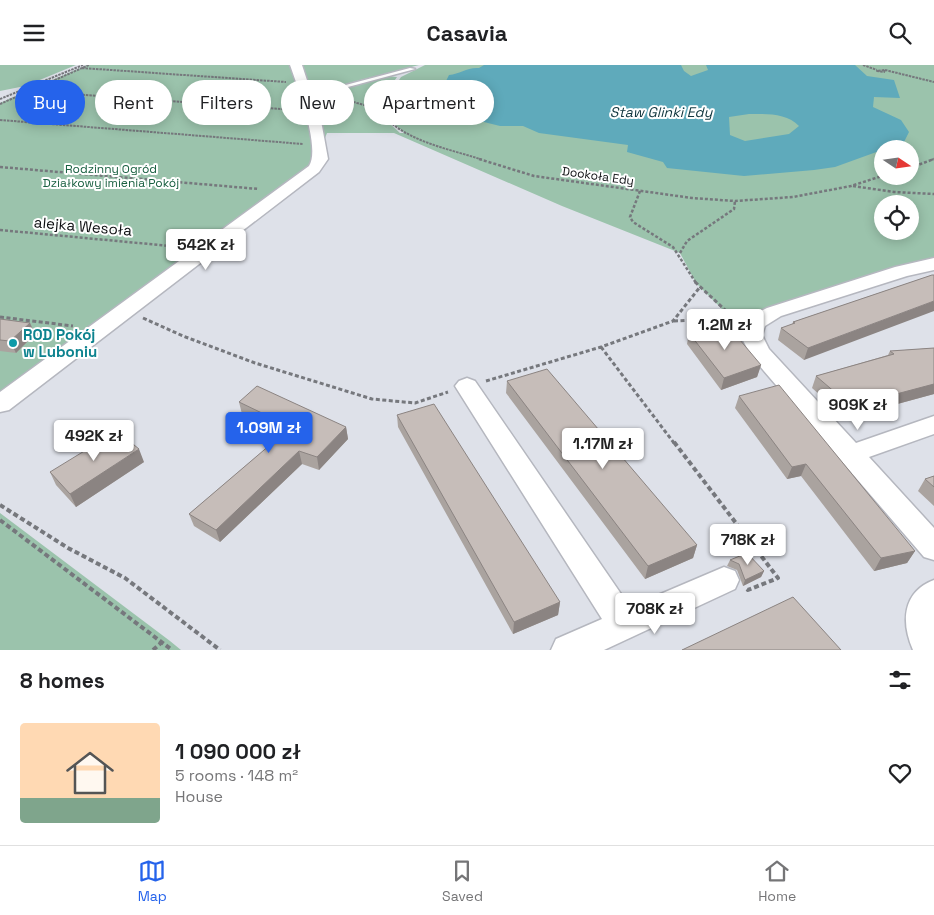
<!DOCTYPE html>
<html lang="en">
<head>
<meta charset="utf-8">
<style>
  :root { --surface:#fff; --page:#f6f6f6; --text:#202124; --muted:#757577; --line:#e0e0e0; --accent:#2563eb }
  body { margin:0; font-family:"Space Grotesk",sans-serif; background:var(--page); color:var(--text); height:100vh; display:flex; flex-direction:column; font-size:19px; white-space:nowrap }
  * { box-sizing:border-box; margin:0 }
  p { font-size:16px; color:var(--muted) }
  .icon { flex:none; width:28px; height:28px; fill:none; stroke:currentColor; stroke-width:2; stroke-linecap:round; stroke-linejoin:round }
  .map { position:relative; height:585px; overflow:hidden }
  .side { display:flex; flex-direction:column; background:var(--surface); flex:1 }
  .side>* { flex:none }
  .hud { position:absolute; left:15px; top:15px; width:500px; height:45px; display:flex; gap:10px }
  .needle { width:32px; rotate:103deg }
  .tools { position:absolute; left:874px; top:75px; display:grid; gap:10px }
  .tools a { display:grid; place-items:center; width:45px; height:45px; border-radius:50%; background:var(--surface); box-shadow:0 2px 12px #0003; font-size:25px }
  .price { position:absolute; translate:-50% -42px; padding:0 11px; border-radius:5px; background:#fff; color:#222; font-size:16px; line-height:32px; filter:drop-shadow(0 1px 2px #0008) }
  .price::after { content:''; position:absolute; left:50%; top:30px; width:15px; height:11px; margin-left:-8px; background:inherit; clip-path:polygon(0 0,100% 0,50% 100%) }
  .price.on { background:var(--accent); color:#fff }
  ul { padding:0; list-style:none }
  li { display:flex; align-items:center; gap:15px; height:125px; padding:0 20px }
  li span { display:grid; place-items:center; flex:none; width:140px; height:100px; border-radius:5px; color:#555 }
  li>.icon { margin-inline-start:auto }
  span .icon { width:60px; height:60px; fill:#fffc; stroke-width:1 }
  li b { font-size:21px }
  h2 { display:flex; justify-content:space-between; align-items:center; height:60px; padding:0 20px; font-size:21px }
  .pill { padding:0 18px; border-radius:22px; background:var(--surface); box-shadow:0 2px 12px #0003; font-size:18px; line-height:45px }
  .pill.on { background:var(--accent); color:#fff }
  header { display:flex; justify-content:space-between; align-items:center; height:65px; padding:0 20px; background:var(--surface); font-size:22px; font-weight:600 }
  .dock { display:flex; justify-content:space-around; align-items:center; height:70px; border-top:1px solid var(--line); background:var(--surface); font-size:14px; color:var(--muted) }
  .dock a { display:grid; justify-items:center; gap:2px }
  .dock .on { color:var(--accent) }
  .map>svg:first-child { display:block }
  .green { fill:#9bc3ac; fill-rule:evenodd }
  .water { fill:#5faabb; fill-rule:evenodd }
  .lines { fill:none; stroke-linecap:round; stroke-linejoin:round }
  .service-casing { stroke:#b5b7bf; stroke-width:3 }
  .minor-casing { stroke:#b5b7bf; stroke-width:3 }
  .path-far3 { stroke:#76787d; stroke-width:2; stroke-dasharray:2.5 1; stroke-linecap:butt }
  .path-far2 { stroke:#76787d; stroke-width:2.5; stroke-dasharray:3 2; stroke-linecap:butt }
  .path-far1 { stroke:#76787d; stroke-width:3; stroke-dasharray:4 2.5; stroke-linecap:butt }
  .path { stroke:#76787d; stroke-width:4; stroke-dasharray:5 3; stroke-linecap:butt }
  .service { fill:#fff; fill-rule:evenodd }
  .minor { fill:#fff; fill-rule:evenodd }
  .wall { fill:#aaa39f }
  .shaded-wall { fill:#8b8482 }
  .building { fill:#c6bdb9; stroke:#8b8482 }
  .culture-dot { fill:#0f9aa8; stroke:#fff; stroke-width:2 }
  .labels { text-anchor:middle; dominant-baseline:central; stroke-width:4; stroke-linejoin:round; paint-order:stroke }
  .far-park-label { font-size:12px; fill:#196041; stroke:#fff }
  .far-street-label { font-size:12px; fill:#0c0d10; stroke:#fff }
  .far-water-label { font-size:14px; font-style:italic; fill:#11363e; stroke:#fff }
  .street-label { font-size:15px; fill:#0c0d10; stroke:#fff }
  .culture-label { font-size:15px; font-weight:bold; fill:#0d838f; stroke:#fff; text-anchor:start }
</style>
</head>
<body>
<header><svg class="icon" aria-label="menu" viewBox="0 0 24 24"><path d="M4 6h16M4 12h16M4 18h16"/></svg>Casavia<svg class="icon" aria-label="search" viewBox="0 0 24 24"><circle cx="10" cy="10" r="6"/><path d="M15 15l6 6"/></svg></header>
<div class="map">
<svg width="934" height="585" viewBox="0 0 934 585">
  <rect width="100%" height="100%" fill="#dee1e9"/>
  <path class="green" d="M0,0h76l-51,21 -25,5z
    M87,0h205l15,49 7,49 -218,161 -20,11 -1,4 -75,55v-291z
    M300,0h119l-101,26 -8,-1z
    M425,0h509v196l-175,51 -20,14 -43,-43 -16,-30 -118,-47 -168,-73h-67l-5,12 -7,-31 6,-2 -2,-11h-4l2,-4 67,-21 13,1 -20,29 -1,5 24,22h5l-21,-17 -2,-10 19,-29zM882,84h28v27h-28zM882,139h28v27h-28z
    M0,448l170,128 11,9h-181z"/>
  <path class="water" d="M484,0h197l3,6 7,5 17,-6 -2,-5h149l12,11 27,4 6,18 -26,-1 -1,10 28,13 8,12 -5,10 -69,25 -21,3 -70,6 -77,-8 -4,-6 -36,-10 1,-7 -89,-12 -16,-7h-23l-48,-12 -30,-3 11,-12 -1,-7 14,-11 3,-6c11,-1 18,-8 30,-7zM749,49c17,0 38,-1 50,12l-10,8 -44,7 -15,-6 -1,-18z"/>
  <g class="lines">
    <defs>
      <path id="service" d="M410,3l5,1 -108,29 -3,-2z"/>
      <path id="minor" d="M290,0h12l20,61 6,33 -9,13 -310,238 -9,2v-20l309,-226c12,-18 -12,-81 -19,-101z
        M934,193v12l-27,6 -126,40 -16,10 -3,9 7,14 87,94 78,-27v18l-65,23 65,71v32l-10,-3 -172,-200 -12,-22 7,-17 20,-10 128,-41z
        M467,313l8,3 155,226 94,-40 11,4 4,9 -4,9 -131,61h-53l5,-11 46,-20 -147,-233 4,-5z
        M934,515v70h-21c-12,-27 -11,-58 21,-70z"/>
    </defs>
    <use href="#service" class="service-casing"/>
    <use href="#minor" class="minor-casing"/>
    <path class="path-far3" d="M863,0l14,5
      M82,3l204,14
      M885,5l49,12
      M885,5l-1,2 -7,-1z
      M393,20l-15,24c23,32 69,39 105,51
      M30,26l266,19
      M0,34l83,-34
      M343,34l35,10
      M0,39l89,-39
      M0,55l303,24
      M931,95l3,-1"/>
    <path class="path-far2" d="M479,94l55,17 158,22 43,3 58,-4 58,-11 31,-10
      M0,102l259,22
      M910,103l24,-9
      M853,121l41,6 40,2
      M640,126l-10,26 3,5 40,25 23,36
      M0,165l181,17
      M680,188l7,-12 47,-32 1,-8"/>
    <path class="path-far1" d="M695,217l41,38
      M0,252l73,9
      M143,253l40,18 72,27 117,36 43,4 33,-11
      M674,256l59,-3
      M601,282l73,96
      M486,316l115,-34 72,-26 27,-34"/>
    <path class="path" d="M674,377l104,136 -30,12 -3,-2
      M0,440l68,43 57,30 95,72
      M0,455l172,130
      M153,585l9,-8"/>
    <use href="#service" class="service"/>
    <use href="#minor" class="minor"/>
  </g>
  <path class="wall" d="M932,210l-128,85 -26,-20 3,-12 11,-3 1,-3z
    M0,254l30,4 5,11 -19,19 -16,-2z
    M689,268l72,32 -4,12 -36,13 -34,-46z
    M934,283v46l-88,24 -34,-30 4,-12 72,-21 2,-4z
    M507,316l190,164 -4,13 -48,21 -139,-186z
    M739,331l176,155 -8,12 -33,8 -73,-95 -14,3 -52,-71z
    M239,337l107,25 2,12 -29,31 -17,-6 -82,78 -26,-16 -5,-12 94,-80 -41,-20z
    M397,350l163,187 -2,13 -45,19 -115,-207z
    M144,397l-68,45 -20,-22 -6,-13z
    M934,411v30l-16,-15 7,-12z
    M730,495l34,11 -3,6 -18,9 -6,-16 -10,-4z"/>
  <path class="shaded-wall" d="M934,236v10l-130,49 4,-12z
    M30,258l5,11 -19,19 -6,-12z
    M761,300l-4,12 -36,13 3,-12z
    M934,317v12l-88,24 5,-12z
    M346,362l2,12 -29,31 -2,-13z
    M139,384l5,13 -68,45 -6,-13z
    M299,386l3,13 -82,78 -4,-12z
    M806,399l-5,12 -14,3 5,-12z
    M697,480l-4,13 -48,21 3,-13z
    M915,486l-8,12 -33,8 7,-13z
    M764,506l-3,6 -18,9 2,-6z
    M560,537l-2,13 -45,19 1,-12z"/>
  <path class="building" d="M932,210h2v26l-126,47 -27,-20 14,-5 -2,-1z
    M0,254l30,4 -20,18 -10,-1z
    M729,262l32,38 -37,13 -35,-45z
    M934,283v36l-83,22 -35,-30 78,-22 -4,-3z
    M547,304l150,176 -49,21 -141,-185z
    M779,320l136,166 -34,7 -75,-94 -14,3 -53,-71z
    M257,321l89,41 -29,30 -18,-6 -83,79 -27,-16 102,-87 -52,-25z
    M434,339l126,198 -46,20 -117,-207z
    M117,366l22,18 -69,45 -20,-22z
    M934,411v11l-9,-8z
    M747,488l17,18 -19,9 -6,-16 -9,-4z
    M793,532l48,53h-159z"/>
  <circle class="culture-dot" cx="13" cy="278" r="5"/>
  <g class="labels">
    <g class="far-park-label">
      <text x="111" y="104">Rodzinny Ogród<tspan x="111" dy="14">Działkowy imienia Pokój</tspan></text>
    </g>
    <g class="far-street-label">
      <text transform="translate(598 111) rotate(8)">Dookoła Edy</text>
    </g>
    <g class="far-water-label">
      <text x="661" y="47">Staw Glinki Edy</text>
    </g>
    <g class="street-label">
      <text transform="translate(83 161) rotate(5)">alejka Wesoła</text>
    </g>
    <g class="culture-label">
      <text x="23" y="269">ROD Pokój<tspan x="23" dy="17">w Luboniu</tspan></text>
    </g>
  </g>
</svg>
<div class="tools">
<a><svg class="needle" viewBox="-14 -14 28 28"><path d="M0-13l5 13h-10z" fill="#e53935"/><path d="M0 13l5-13h-10z" fill="#757577"/></svg></a>
<a><svg class="icon" aria-label="locate" viewBox="0 0 24 24"><circle cx="12" cy="12" r="6"/><path d="M12 2v4M12 18v4M2 12h4M18 12h4"/></svg></a>
</div>
<b class="price" style="left:206px;top:206px">542K zł</b>
<b class="price" style="left:725px;top:286px">1.2M zł</b>
<b class="price" style="left:858px;top:366px">909K zł</b>
<b class="price on" style="left:269px;top:389px">1.09M zł</b>
<b class="price" style="left:94px;top:397px">492K zł</b>
<b class="price" style="left:603px;top:405px">1.17M zł</b>
<b class="price" style="left:748px;top:501px">718K zł</b>
<b class="price" style="left:655px;top:570px">708K zł</b>
<div class="hud">
<a class="pill on">Buy</a>
<a class="pill">Rent</a>
<a class="pill">Filters</a>
<a class="pill">New</a>
<a class="pill">Apartment</a>
</div>
</div>
<section class="side">
<h2>8 homes<svg class="icon" aria-label="filters" viewBox="0 0 24 24"><path d="M4 7h16M4 17h16"/><circle cx="9" cy="7" r="2"/><circle cx="15" cy="17" r="2"/></svg></h2>
<ul>
<li><span style="background:linear-gradient(#ffd9b3 75%,#7fa58c 0)"><svg class="icon" aria-label="home" viewBox="0 0 24 24"><path d="M3 11l9-7 9 7M6 9v11h12V9"/></svg></span><div><b>1 090 000 zł</b><p>5 rooms · 148 m²</p><p>House</p></div><svg class="icon" aria-label="heart" viewBox="0 0 24 24"><path d="M12 20l-8-8c-3-5 5-10 8-4 3-6 11-1 8 4z"/></svg></li>
</ul>
</section>
<nav class="dock">
<a class="on"><svg class="icon" aria-label="map" viewBox="0 0 24 24"><path d="M3 6l6-2 6 2 6-2v14l-6 2-6-2-6 2zM9 4v14M15 6v14"/></svg>Map</a>
<a><svg class="icon" aria-label="saved" viewBox="0 0 24 24"><path d="M7 4h10v16l-5-4-5 4z"/></svg>Saved</a>
<a><svg class="icon" aria-label="home" viewBox="0 0 24 24"><path d="M3 11l9-7 9 7M6 9v11h12V9"/></svg>Home</a>
</nav>
</body>
</html>
